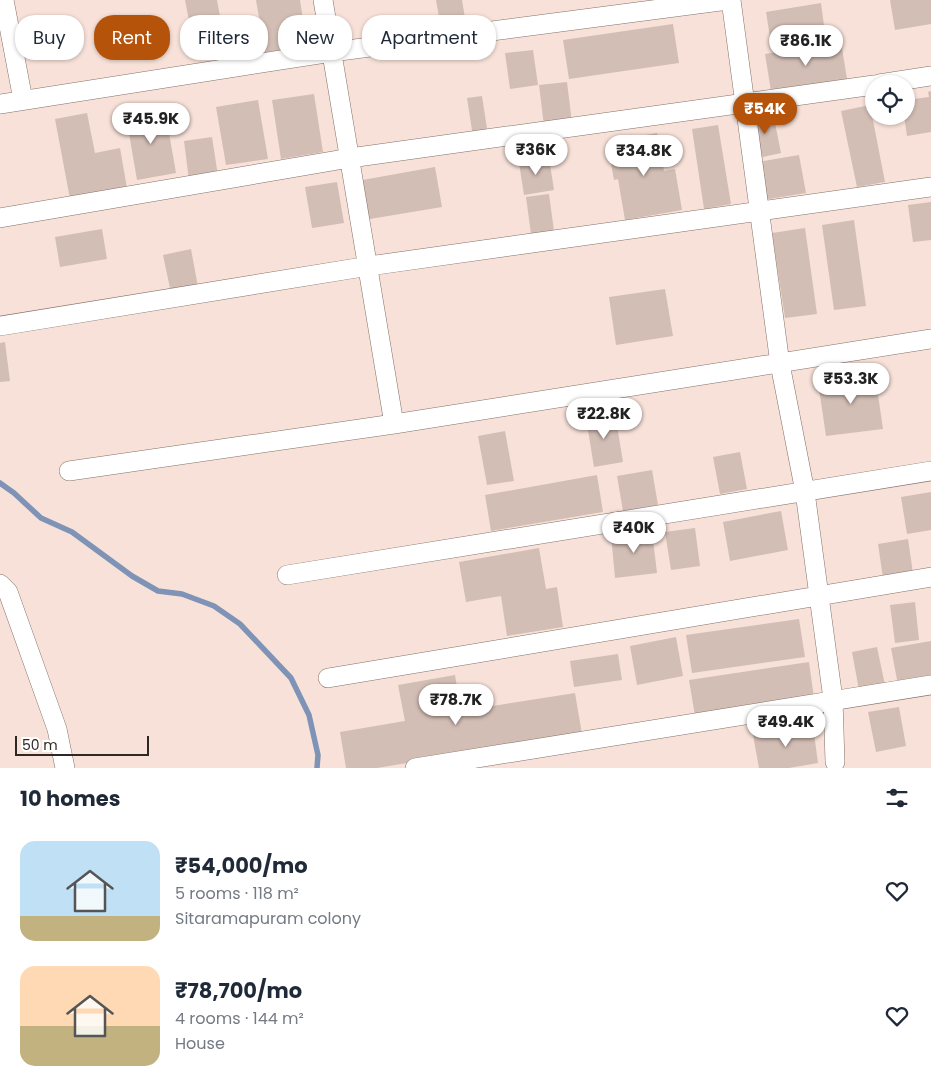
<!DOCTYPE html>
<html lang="en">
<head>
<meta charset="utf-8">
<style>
  :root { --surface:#fff; --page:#f6f6f7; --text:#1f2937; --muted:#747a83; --accent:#b45309 }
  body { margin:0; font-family:Poppins,sans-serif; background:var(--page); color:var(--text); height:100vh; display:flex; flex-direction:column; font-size:19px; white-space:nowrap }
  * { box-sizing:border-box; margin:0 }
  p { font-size:16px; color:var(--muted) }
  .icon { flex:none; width:28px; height:28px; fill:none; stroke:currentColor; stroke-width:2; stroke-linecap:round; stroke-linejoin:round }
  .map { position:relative; height:768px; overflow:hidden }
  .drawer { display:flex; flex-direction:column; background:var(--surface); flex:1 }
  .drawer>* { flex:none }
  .top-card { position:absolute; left:15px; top:15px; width:500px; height:45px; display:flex; gap:10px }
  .buttons { position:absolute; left:865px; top:75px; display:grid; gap:10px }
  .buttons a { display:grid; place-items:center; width:50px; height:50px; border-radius:50%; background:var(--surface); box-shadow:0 1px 4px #0004; font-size:25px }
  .scale { position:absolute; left:15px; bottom:12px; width:134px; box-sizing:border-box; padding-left:5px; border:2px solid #2f2723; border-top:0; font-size:14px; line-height:18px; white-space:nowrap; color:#2f2723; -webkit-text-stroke:4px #fff; paint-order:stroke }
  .price { position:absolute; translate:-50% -42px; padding:0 11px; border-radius:18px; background:#fff; color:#222; font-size:16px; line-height:32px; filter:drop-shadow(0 1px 2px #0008) }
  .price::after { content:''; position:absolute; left:50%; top:30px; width:15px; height:11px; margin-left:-8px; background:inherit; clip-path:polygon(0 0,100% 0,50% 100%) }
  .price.active { background:var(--accent); color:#fff }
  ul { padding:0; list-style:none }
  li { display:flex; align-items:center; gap:15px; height:125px; padding:0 20px }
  li span { display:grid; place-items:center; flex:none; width:140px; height:100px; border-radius:15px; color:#555 }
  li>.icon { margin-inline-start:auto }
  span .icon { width:60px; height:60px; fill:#fffc; stroke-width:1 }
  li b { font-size:21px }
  h2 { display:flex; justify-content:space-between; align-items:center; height:60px; padding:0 20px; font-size:21px }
  .chip { padding:0 18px; border-radius:20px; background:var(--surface); box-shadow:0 1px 4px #0004; font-size:18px; line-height:45px }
  .chip.active { background:var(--accent); color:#fff }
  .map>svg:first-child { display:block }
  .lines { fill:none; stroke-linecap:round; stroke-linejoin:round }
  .stream { stroke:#7e93b6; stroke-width:5.5 }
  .building { fill:#d3beb5 }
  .minor-casing { stroke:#847169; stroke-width:20 }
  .minor { stroke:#fff; stroke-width:19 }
</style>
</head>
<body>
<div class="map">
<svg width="931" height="768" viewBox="0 0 931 768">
  <rect width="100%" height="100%" fill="#f7e1d8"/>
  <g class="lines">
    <path class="stream" d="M0,483l14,10 27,25 31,14 60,44 26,15 24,3 32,12 26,18 51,54 18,37 9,40 -1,13"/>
  </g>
  <path class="building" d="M185,0h32l5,27 -31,4z
    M256,0h44l7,46 -42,7z
    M436,0h26l5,30 -25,4z
    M890,0h41v24l-36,6z
    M821,3l5,38 -54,9 -6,-38z
    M673,24l6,39 -110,16 -6,-39z
    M841,42l6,37 -76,12 -6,-37z
    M533,50l5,35 -28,4 -5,-36z
    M567,82l5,41 -28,3 -5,-41z
    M931,91v41l-24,4 -3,-20h2v-16l23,-3 -1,-5z
    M314,94l9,58 -42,7 -9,-59z
    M482,96l6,39 -15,2 -6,-39z
    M258,100l10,59 -42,6 -10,-58z
    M870,105l15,77 -28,5 -16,-76z
    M165,110l11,63 -39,7 -11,-64z
    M87,113l8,40 25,-5 7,40 -57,11 -15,-80z
    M773,113l8,40 -23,5 -8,-41z
    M718,125l13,79 -27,5 -12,-80z
    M657,133l7,38 11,-2 7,41 -57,10 -7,-41 -4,1 -7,-38z
    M212,137l6,39 -29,4 -5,-39z
    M799,155l7,38 -43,7 -6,-38z
    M549,158l5,32 -30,5 -5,-32z
    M435,167l7,40 -78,13 -7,-39z
    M337,182l7,41 -32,5 -7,-41z
    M549,194l5,37 -23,3 -5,-37z
    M931,202v38l-18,2 -5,-37z
    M854,220l12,86 -32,4 -12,-85z
    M805,228l12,86 -32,4 -13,-85z
    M102,229l5,30 -47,8 -5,-30z
    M191,249l7,38 -27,6 -8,-38z
    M665,289l8,47 -57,9 -7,-48z
    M5,342l5,39 -10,1v-39z
    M875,374l8,55 -57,7 -8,-54z
    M615,413l8,49 -29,5 -8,-49z
    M505,431l9,50 -27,4 -9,-49z
    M740,452l7,37 -27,5 -7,-37z
    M652,470l6,35 -35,6 -6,-35z
    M597,475l6,37 -112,19 -6,-36z
    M931,492v38l-24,4 -6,-37z
    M781,511l7,39 -58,11 -7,-39z
    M695,528l5,38 -29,4 -6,-38z
    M652,531l5,42 -42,5 -4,-43z
    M908,539l5,34 -30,5 -5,-34z
    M539,548l7,41 11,-2 6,40 -56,9 -6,-40 -35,6 -7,-40z
    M915,602l4,38 -24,3 -5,-38z
    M799,619l6,38 -113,16 -6,-38z
    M676,637l7,39 -46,9 -7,-39z
    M931,641v39l-33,5 -7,-37z
    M877,647l8,38 -26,5 -7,-38z
    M618,654l4,26 -48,7 -4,-26z
    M809,662l5,36 -119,18 -6,-36z
    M455,675l6,36 114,-18 7,41 -205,34h-31l-6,-36 65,-11 -7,-36z
    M899,707l7,39 -30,6 -8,-40z
    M813,726l5,37 -29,5h-30l-6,-33z"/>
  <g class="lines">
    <defs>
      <path id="minor" d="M4,0l19,100
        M323,0l71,424
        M731,0l49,364 25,128 14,104 14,103 2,63
        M879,84l52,-8
        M0,104l332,-52 396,-52
        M0,218l350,-60 524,-73
        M0,326l369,-60 562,-79
        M69,471l325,-47 537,-85
        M287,575l644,-104
        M0,584l8,8 49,137 8,39
        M328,678l603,-101
        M415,768l516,-83"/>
    </defs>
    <use href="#minor" class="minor-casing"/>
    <use href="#minor" class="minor"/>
  </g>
</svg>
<div class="buttons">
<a><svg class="icon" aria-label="locate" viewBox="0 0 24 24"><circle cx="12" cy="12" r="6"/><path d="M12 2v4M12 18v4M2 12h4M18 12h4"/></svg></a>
</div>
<div class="scale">50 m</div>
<b class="price" style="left:806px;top:67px">₹86.1K</b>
<b class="price active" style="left:765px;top:135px">₹54K</b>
<b class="price" style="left:151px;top:145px">₹45.9K</b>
<b class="price" style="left:536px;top:176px">₹36K</b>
<b class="price" style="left:644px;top:177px">₹34.8K</b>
<b class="price" style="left:851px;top:405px">₹53.3K</b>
<b class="price" style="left:604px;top:440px">₹22.8K</b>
<b class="price" style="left:634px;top:554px">₹40K</b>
<b class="price" style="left:456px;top:726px">₹78.7K</b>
<b class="price" style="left:786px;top:748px">₹49.4K</b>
<div class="top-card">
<a class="chip">Buy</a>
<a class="chip active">Rent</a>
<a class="chip">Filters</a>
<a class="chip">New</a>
<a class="chip">Apartment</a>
</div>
</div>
<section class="drawer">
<h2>10 homes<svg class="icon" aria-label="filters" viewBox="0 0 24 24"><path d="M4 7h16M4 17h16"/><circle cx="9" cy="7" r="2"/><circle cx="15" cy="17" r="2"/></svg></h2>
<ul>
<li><span style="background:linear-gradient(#bfe0f5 75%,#c2b280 0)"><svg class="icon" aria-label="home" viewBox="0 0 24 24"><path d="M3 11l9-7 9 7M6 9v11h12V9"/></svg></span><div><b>₹54,000/mo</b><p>5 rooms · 118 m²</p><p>Sitaramapuram colony</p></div><svg class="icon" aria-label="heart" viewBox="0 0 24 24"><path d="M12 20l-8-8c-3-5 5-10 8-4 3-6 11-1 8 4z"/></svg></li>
<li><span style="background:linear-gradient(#ffd9b3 60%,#c2b280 0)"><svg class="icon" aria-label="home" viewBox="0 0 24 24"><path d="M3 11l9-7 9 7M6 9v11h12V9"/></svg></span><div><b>₹78,700/mo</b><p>4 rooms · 144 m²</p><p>House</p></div><svg class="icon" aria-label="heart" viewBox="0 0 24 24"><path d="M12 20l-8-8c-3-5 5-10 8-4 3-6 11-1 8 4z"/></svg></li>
</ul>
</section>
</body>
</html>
